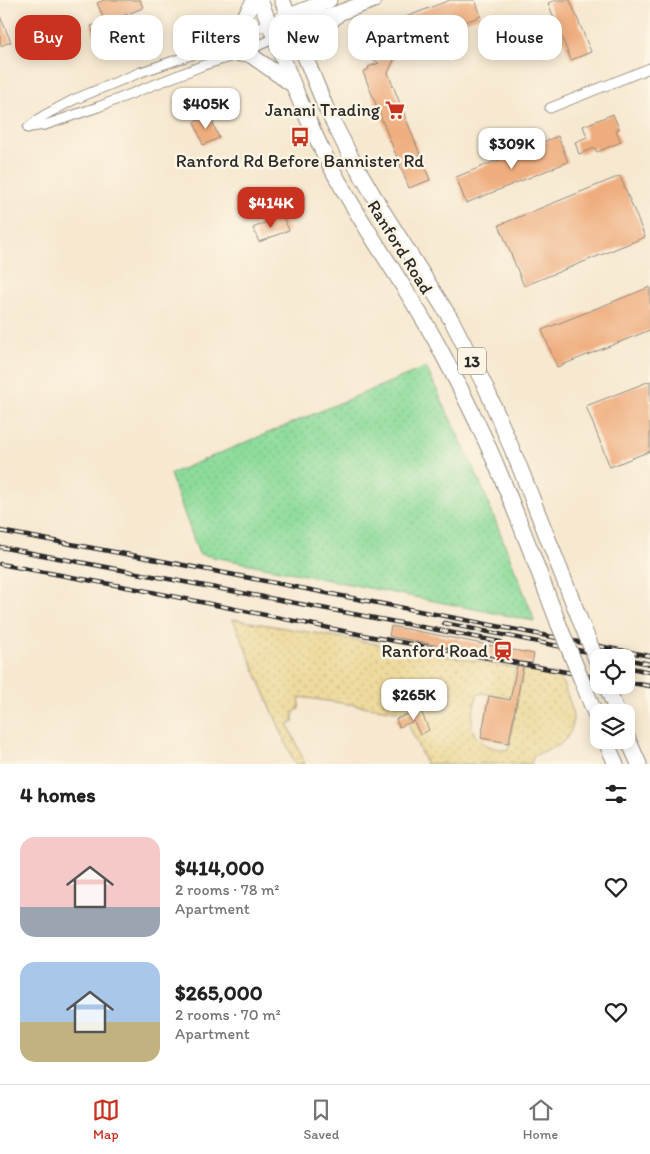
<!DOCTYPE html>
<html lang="en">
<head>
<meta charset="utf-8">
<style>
  :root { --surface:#fff; --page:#f2f2f2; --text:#222; --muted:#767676; --line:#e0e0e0; --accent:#c8321e }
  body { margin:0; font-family:Itim,sans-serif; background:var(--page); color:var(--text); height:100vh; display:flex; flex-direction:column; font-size:19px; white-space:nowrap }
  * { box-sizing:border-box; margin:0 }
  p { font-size:16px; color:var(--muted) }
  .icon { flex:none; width:28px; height:28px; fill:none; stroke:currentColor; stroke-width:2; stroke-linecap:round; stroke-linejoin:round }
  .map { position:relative; height:764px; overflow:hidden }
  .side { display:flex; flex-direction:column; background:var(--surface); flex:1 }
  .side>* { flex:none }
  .hud { position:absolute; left:15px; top:15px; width:620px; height:45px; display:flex; gap:10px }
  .buttons { position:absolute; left:590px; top:649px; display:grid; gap:10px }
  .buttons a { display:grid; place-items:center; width:45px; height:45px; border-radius:10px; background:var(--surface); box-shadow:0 2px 12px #0003; font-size:25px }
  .price { position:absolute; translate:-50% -42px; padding:0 11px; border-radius:10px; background:#fff; color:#222; font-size:16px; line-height:32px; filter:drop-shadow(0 1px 2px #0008) }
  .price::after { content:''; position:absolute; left:50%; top:30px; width:15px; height:11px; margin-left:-8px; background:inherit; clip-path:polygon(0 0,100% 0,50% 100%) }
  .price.selected { background:var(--accent); color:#fff }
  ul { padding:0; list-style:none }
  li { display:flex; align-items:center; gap:15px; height:125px; padding:0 20px }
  li span { display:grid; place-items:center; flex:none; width:140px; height:100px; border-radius:15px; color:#555 }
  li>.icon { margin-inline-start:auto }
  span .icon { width:60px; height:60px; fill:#fffc; stroke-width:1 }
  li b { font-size:21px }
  h2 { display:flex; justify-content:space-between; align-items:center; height:60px; padding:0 20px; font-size:21px }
  .pill { padding:0 18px; border-radius:15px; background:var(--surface); box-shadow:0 2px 12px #0003; font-size:18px; line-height:45px }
  .pill.selected { background:var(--accent); color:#fff }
  .menu { display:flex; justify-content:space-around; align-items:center; height:70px; border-top:1px solid var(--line); background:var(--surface); font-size:14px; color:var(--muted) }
  .menu a { display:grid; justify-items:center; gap:2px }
  .menu .selected { color:var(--accent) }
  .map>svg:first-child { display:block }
  .grass { fill:url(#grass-dots); stroke:#5c8362 }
  .sand { fill:url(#sand-dots); stroke:#8c8264 }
  .building { fill:#efad7e }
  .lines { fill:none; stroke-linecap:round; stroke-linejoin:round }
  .minor-casing { stroke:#918a7e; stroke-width:11 }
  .primary-casing { stroke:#918a7e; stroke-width:17 }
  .minor { stroke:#fff; stroke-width:9 }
  .primary { stroke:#fff; stroke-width:15 }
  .rail-casing { stroke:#2b2b2b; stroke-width:4.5 }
  .rail { stroke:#fcf5e5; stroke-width:2.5; stroke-dasharray:8; stroke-linecap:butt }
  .primary-bridge-casing { stroke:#918a7e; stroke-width:17; stroke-linecap:butt }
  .primary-bridge { stroke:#fff; stroke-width:15 }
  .labels { text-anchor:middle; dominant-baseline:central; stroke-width:5; stroke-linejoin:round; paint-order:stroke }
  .shield { fill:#fcf5e5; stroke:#6a6863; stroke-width:1 }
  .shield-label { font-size:16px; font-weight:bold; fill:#2b2b2b }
  .poi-label { font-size:18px; fill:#2b2b2b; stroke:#fcf5e5; text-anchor:end }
  .street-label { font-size:18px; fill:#2b2b2b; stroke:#fcf5e5 }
</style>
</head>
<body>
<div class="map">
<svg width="650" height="764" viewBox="0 0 650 764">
  <defs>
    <pattern id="grass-dots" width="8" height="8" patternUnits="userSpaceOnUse" patternTransform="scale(1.25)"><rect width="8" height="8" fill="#8cdb9a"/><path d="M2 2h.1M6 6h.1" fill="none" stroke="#79bc85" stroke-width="1.8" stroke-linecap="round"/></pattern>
    <pattern id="sand-dots" width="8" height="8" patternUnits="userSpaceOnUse" patternTransform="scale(1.25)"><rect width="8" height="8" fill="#eeda9e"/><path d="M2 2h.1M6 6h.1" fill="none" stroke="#cb8" stroke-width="1.8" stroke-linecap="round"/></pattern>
  </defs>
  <rect width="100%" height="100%" fill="#fcf5e5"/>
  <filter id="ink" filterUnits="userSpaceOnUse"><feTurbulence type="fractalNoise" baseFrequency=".02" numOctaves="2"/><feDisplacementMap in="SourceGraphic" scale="10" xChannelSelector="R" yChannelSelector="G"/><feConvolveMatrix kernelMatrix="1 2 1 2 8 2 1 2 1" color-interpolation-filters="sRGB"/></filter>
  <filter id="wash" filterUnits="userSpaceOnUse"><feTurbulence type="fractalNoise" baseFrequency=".0096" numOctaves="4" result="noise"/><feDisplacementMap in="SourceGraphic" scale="20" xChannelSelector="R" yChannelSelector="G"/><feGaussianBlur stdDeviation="1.12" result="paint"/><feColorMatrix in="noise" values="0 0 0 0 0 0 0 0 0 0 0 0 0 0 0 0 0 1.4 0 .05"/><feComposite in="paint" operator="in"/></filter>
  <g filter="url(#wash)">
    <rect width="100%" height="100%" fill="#f7e8d0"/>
    <path class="grass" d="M426,367l54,115 52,131 2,8 -335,-67 -29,-80z"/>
    <path class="sand" d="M233,619l283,49 -5,30 -29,-5 -5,2c-2,9 -6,20 -5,29 0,19 21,25 36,26l15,-81 36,6c9,23 26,51 0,70l-26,11 -2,8h-105l-23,-52 -103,-15 -1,12 -5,3 -1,5 1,5 -6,2 17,40h-10z"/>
    <g id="blocks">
      <path class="building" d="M104,0h36l3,8 -23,9 1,4 -14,5 -10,-23z
        M450,0h25l6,16 -81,31 -12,26 42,107 -21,8 -46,-116 6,-3 -1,-2 11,-4 -15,-8v-4l5,-9 3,-3 2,1 8,-8 -2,-5z
        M557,0h13l21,52 -20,8 -23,-57z
        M0,16l11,26 -11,4z
        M100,23l3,7 -9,4 -3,-8z
        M613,114l6,15 -3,1 5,12 -24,10 -2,-4 -16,6 -4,-12 12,-5 -4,-11z
        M210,116l9,22 -16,7 -9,-23z
        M558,136l10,26 -102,41 -10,-26z
        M620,176l25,61 -121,49 -25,-61z
        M282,215l7,15 -30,12 -6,-14z
        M650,287v43l-93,37 -15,-37z
        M650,381v70l-40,16 -24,-61z
        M391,626l143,28 -2,9 -8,-1 -15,81 -28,-5 8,-42 21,4 8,-39 -129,-25z
        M420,709l9,21 -9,5 -6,-14 -15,6 -3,-8z"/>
    </g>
  </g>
  <g filter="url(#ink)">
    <use href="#blocks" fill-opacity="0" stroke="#918a7e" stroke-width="1"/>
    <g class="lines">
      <defs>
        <path id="minor" d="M550,108l100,-40
          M31,127l14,-2 53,-18 106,-42 36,-11 35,-16
          M28,128l15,-12 30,-16 68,-28 56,-19 72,-29"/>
        <path id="primary" d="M260,0c24,61 46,123 78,180 32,58 72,112 103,171 21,40 42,81 59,123 21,50 40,101 59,151
          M282,0l44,108 26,51 30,51 70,111 34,67 34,80 64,162
          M280,20l49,-20
          M284,34l27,-11 63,-23
          M221,44l23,-27 11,-17
          M240,54l6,-1 6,3 41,29
          M307,62l-1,-11 2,-6 29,-30
          M606,685l11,27
          M584,686l15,38
          M626,735l13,29
          M605,740l11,24"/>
      </defs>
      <use href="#minor" class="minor-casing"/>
      <use href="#primary" class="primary-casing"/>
      <use href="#minor" class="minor"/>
      <use href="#primary" class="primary"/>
      <defs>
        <path id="rail" d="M0,531l147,27 503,98
          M0,547l501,95
          M0,564l137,25 236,48 226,41
          M444,623l173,35
          M626,659l24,5
          M626,667l24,5
          M626,682l24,4"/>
      </defs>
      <use href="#rail" class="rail-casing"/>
      <use href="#rail" class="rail"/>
      <defs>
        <path id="primary-bridge" d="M559,625l25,61
          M584,630l15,36"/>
      </defs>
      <use href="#primary-bridge" class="primary-bridge-casing"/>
      <use href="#primary-bridge" class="primary-bridge"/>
    </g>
  </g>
  <defs>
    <symbol id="supermarket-bare" viewBox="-9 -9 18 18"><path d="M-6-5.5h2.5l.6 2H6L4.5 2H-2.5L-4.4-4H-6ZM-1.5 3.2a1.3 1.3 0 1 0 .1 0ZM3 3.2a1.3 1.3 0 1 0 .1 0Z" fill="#c8321e" stroke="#fcf5e5" stroke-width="2.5" paint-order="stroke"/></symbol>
    <symbol id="bus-bare" viewBox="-9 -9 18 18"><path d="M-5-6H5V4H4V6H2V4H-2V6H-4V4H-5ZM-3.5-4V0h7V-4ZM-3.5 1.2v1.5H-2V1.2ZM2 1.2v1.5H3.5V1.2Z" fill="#c8321e" stroke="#fcf5e5" stroke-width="2.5" paint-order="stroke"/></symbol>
    <symbol id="station-bare" viewBox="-9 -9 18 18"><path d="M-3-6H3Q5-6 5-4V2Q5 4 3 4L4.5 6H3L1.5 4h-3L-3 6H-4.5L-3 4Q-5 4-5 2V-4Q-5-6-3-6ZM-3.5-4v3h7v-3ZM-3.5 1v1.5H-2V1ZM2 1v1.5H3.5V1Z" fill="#c8321e" stroke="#fcf5e5" stroke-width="2.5" paint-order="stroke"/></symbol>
  </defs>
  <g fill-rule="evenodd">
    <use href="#supermarket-bare" x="381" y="96" width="28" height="28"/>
    <use href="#bus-bare" x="286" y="123" width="28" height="28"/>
    <use href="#station-bare" x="489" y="637" width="28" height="28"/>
  </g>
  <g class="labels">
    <rect class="shield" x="458" y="347.5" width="28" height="27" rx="4"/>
    <g class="shield-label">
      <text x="472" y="361">13</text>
    </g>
    <g class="poi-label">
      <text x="380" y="110">Janani Trading</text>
      <text x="300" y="161" text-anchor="middle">Ranford Rd Before Bannister Rd</text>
      <text x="488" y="651">Ranford Road</text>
    </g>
    <g class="street-label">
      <text transform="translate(400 247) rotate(58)">Ranford Road</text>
    </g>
  </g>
</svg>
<div class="buttons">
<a><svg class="icon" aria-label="locate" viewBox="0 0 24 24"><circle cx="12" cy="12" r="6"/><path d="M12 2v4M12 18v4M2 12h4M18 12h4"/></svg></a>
<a><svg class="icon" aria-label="layers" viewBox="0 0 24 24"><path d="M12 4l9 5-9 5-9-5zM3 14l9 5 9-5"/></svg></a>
</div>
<b class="price" style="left:206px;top:130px">$405K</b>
<b class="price" style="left:512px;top:170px">$309K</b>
<b class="price selected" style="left:271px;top:229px">$414K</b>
<b class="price" style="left:414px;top:721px">$265K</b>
<div class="hud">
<a class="pill selected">Buy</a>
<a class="pill">Rent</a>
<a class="pill">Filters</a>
<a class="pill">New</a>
<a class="pill">Apartment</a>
<a class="pill">House</a>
</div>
</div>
<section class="side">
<h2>4 homes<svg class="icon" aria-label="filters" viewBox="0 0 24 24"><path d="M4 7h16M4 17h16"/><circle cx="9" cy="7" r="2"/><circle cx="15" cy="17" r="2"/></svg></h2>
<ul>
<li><span style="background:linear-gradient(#f6c9c9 70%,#9aa5b1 0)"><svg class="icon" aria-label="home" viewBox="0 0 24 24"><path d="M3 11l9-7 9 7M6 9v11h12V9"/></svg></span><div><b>$414,000</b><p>2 rooms · 78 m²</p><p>Apartment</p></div><svg class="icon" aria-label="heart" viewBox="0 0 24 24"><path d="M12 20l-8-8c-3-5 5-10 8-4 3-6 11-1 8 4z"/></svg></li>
<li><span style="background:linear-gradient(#a9c7e8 60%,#c2b280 0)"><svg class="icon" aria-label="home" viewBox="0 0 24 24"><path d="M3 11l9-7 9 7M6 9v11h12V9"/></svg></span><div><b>$265,000</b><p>2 rooms · 70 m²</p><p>Apartment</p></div><svg class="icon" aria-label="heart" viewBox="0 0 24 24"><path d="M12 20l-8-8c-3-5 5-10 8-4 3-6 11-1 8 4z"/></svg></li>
</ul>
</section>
<nav class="menu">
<a class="selected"><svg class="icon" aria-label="map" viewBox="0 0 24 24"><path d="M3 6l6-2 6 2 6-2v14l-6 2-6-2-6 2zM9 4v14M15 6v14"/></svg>Map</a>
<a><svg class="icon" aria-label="saved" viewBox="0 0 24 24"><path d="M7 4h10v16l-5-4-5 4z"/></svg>Saved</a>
<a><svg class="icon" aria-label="home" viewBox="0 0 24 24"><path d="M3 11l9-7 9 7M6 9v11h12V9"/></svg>Home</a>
</nav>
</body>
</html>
